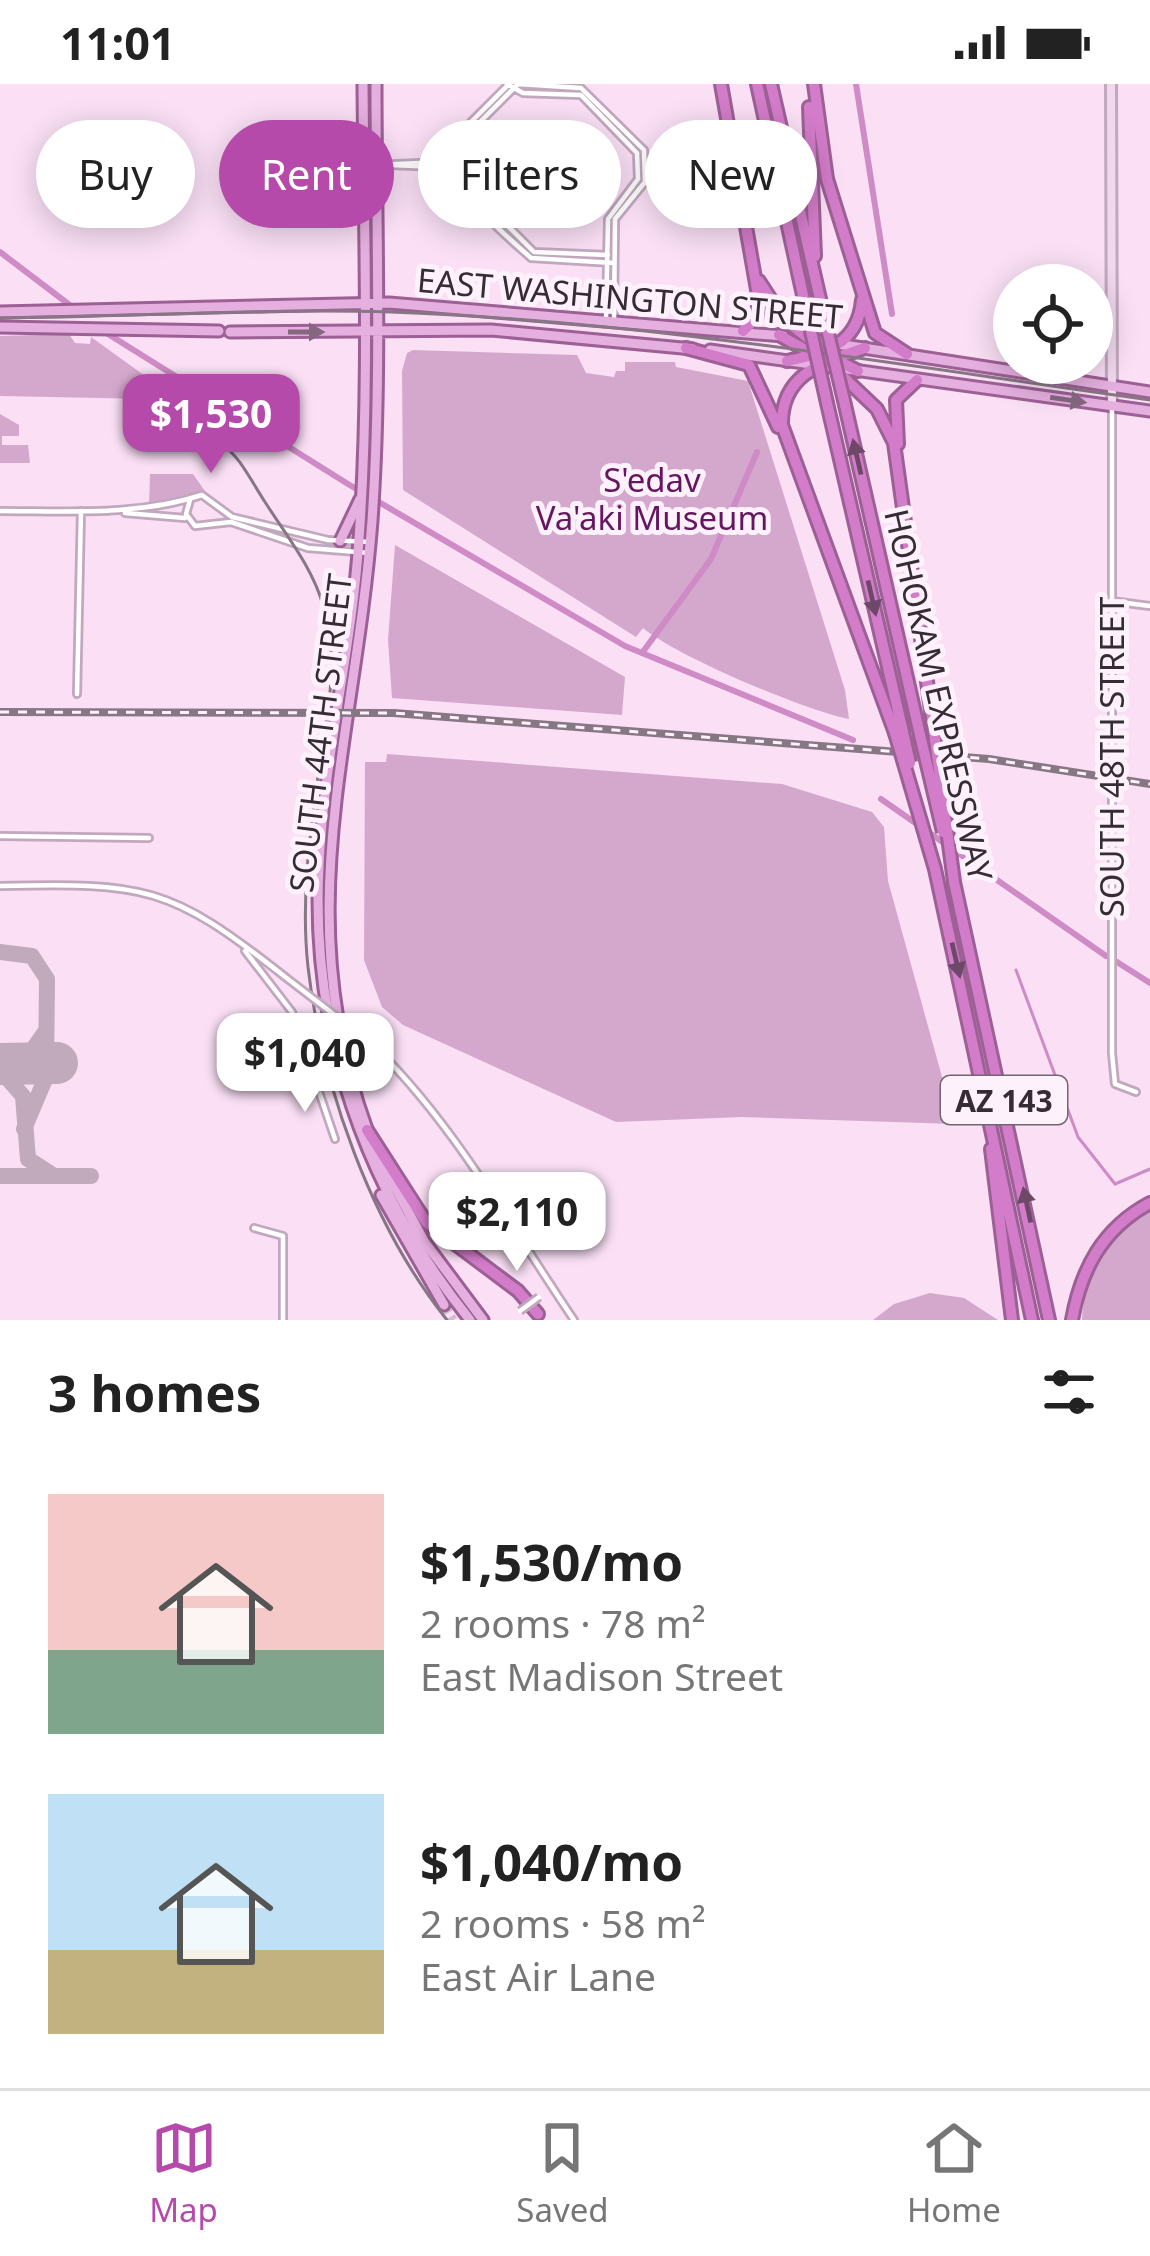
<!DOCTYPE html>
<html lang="en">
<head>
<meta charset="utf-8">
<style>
  :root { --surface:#fff; --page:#f2f2f2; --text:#222; --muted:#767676; --line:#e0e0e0; --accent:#b54aaa }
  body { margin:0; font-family:"Noto Sans",sans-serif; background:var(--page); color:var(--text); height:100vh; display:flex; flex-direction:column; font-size:45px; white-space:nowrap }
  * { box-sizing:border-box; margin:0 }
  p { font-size:39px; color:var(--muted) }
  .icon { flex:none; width:66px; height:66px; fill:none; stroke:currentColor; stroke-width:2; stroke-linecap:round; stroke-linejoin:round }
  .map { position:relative; height:1236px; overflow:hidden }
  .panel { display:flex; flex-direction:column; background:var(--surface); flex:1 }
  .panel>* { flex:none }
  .hud { position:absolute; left:36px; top:36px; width:1080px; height:108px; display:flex; gap:24px }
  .tools { position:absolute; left:993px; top:180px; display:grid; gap:24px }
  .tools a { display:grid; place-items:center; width:120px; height:120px; border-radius:50%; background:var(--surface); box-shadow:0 6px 30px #0003; font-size:60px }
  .price { position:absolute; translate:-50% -102px; padding:0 27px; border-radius:24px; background:#fff; color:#222; font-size:39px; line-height:78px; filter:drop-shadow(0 3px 6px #0008) }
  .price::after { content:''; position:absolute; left:50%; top:72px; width:36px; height:27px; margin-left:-18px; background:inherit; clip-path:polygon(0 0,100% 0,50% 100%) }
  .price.on { background:var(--accent); color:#fff }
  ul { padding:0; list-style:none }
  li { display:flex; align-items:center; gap:36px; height:300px; padding:0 48px }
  li span { display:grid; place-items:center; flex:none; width:336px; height:240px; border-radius:0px; color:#555 }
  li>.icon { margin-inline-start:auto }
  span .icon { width:144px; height:144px; fill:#fffc; stroke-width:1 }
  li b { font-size:51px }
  h2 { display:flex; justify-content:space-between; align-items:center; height:144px; padding:0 48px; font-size:51px }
  .pill { padding:0 42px; border-radius:54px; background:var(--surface); box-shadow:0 6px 30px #0003; font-size:42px; line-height:108px }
  .pill.on { background:var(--accent); color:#fff }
  .status { display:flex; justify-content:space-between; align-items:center; height:84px; padding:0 60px; background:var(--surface); direction:ltr }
  .status svg { height:33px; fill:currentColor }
  .tabs { display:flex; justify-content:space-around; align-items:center; height:168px; border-top:3px solid var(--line); background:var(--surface); font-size:33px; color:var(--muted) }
  .tabs a { display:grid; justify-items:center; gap:6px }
  .tabs .on { color:var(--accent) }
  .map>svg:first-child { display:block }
  .green { fill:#d4a8cd }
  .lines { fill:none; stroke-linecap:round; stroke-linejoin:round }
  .stream { stroke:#ce8bc5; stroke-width:3 }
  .canal { stroke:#ce8bc5; stroke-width:6 }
  .taxiway { stroke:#c0aabc; stroke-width:16 }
  .runway { stroke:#c0aabc; stroke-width:42 }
  .primary-tunnel { stroke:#d3bbcf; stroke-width:9; stroke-dasharray:9 4.5; stroke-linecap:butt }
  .street-casing { stroke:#c2a8be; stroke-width:10 }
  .secondary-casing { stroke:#c2a8be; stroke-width:14 }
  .primary-casing { stroke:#9c6095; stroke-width:15 }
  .highway-casing { stroke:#9c6095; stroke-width:16 }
  .street { stroke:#fff; stroke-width:4.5 }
  .secondary { stroke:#f2d8ef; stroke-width:8 }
  .primary { stroke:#e5b0df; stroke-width:9 }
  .highway { stroke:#d37cc9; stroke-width:10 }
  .tram { stroke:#877684; stroke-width:3 }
  .rail-casing { stroke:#877684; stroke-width:8 }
  .rail { stroke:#fdf2fb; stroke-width:3; stroke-dasharray:9; stroke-linecap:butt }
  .street-bridge-casing { stroke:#c2a8be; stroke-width:10; stroke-linecap:butt }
  .highway-bridge-casing { stroke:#9c6095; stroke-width:16; stroke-linecap:butt }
  .street-bridge { stroke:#fff; stroke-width:4.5 }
  .highway-bridge { stroke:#d37cc9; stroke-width:10 }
  .oneway { fill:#856782 }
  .oneway2 { fill:#6d4869 }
  .labels { text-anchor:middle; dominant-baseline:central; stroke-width:10; stroke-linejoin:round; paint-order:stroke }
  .shield { fill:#fdf2fb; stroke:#726770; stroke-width:3 }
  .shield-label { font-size:30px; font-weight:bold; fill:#362c35 }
  .street-label { font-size:33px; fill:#362c35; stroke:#fdf2fb }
  .park-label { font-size:33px; fill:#661660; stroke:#fdf2fb }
</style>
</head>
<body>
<div class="status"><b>11:01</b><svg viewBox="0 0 49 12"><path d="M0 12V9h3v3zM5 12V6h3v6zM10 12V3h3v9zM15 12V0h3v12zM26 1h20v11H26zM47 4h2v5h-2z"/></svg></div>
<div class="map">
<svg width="1150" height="1236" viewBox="0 0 1150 1236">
  <rect width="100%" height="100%" fill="#fadff5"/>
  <path class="green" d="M69,250l6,9 15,1 1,-7 75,54 -9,3 -19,-10 -3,6 14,9 -149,-3v-60z
    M413,266l164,5 9,18 28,4 2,-6h9v-9h50l1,5 72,14 97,309 4,29c-43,-8 -173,-63 -206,-91l-7,9 -233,-147 -1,-119 5,-18z
    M0,330l19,11v11h-17v9h26l2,18h-30z
    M150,390h43l14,20 -58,12z
    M395,461l230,132 -3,38 -230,-17 -4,-58z
    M387,670l395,30 90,28 12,15 4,54 67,243 -213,-7 -126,5 -213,-97 -21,-18 -18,-47 1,-198h21z
    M1150,1128v108h-68c2,-48 26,-85 68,-108z
    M930,1209l34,5 34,22h-125l21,-16z"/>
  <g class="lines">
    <path class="stream" d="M1016,886l62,167 37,47 35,-15"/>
    <path class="canal" d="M856,0l36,230
      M0,168l71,54
      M108,250l240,150 277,162 228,94
      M642,569l69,-94 46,-107
      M881,715l225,157
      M1117,878l33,21"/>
    <path class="taxiway" d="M0,868l32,4 15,23 -1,98 -22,52
      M0,979l28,-7 17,-24
      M0,986l23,26 5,63 26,17
      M0,1092h91"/>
    <path class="runway" d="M0,980l57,-1"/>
    <path class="primary-tunnel" d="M444,1221l9,15"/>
    <defs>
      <path id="street" d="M507,0l16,9 58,2 56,58 1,26 -30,40 -2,100
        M509,0l-42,42c-14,68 17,90 64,132l83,5
        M518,0l63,4 63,62 1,32 -30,37 -1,103
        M518,0l-45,45 2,64 59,59 74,3
        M364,80l102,4
        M375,81l90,-4
        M1112,322v647l3,31 21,8
        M190,416l-4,14 9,12 36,-4 77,26 61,5
        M0,427c69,0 137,5 202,-16l30,22 96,23 42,2
        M125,429l60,5
        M1111,517l39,5
        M77,610l4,-183
        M0,752l149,2
        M0,802c145,-3 169,-1 284,90
        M245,867l47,61 43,127
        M367,956c79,71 146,190 207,280
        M254,1144l29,8v84"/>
      <path id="secondary" d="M1111,0l1,322"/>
      <path id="primary" d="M363,0c1,151 7,305 -4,455 -7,109 -35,217 -40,326 -9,167 46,325 151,455
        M0,228l389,-9 394,33
        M0,243l219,4
        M230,248l261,-2 202,19
        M811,256l339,52
        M710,266l440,61
        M340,457l20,-42
        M368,1048c-81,-220 -13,-389 4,-611 10,-145 4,-292 4,-437
        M374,1064l50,93 59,79
        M381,1111l63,110"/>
      <path id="highway" d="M721,0l38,217 -3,17 -13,13
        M757,0l49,225
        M771,0l52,228
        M814,0l13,95 48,154 32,21
        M809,23l6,149
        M759,197l24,37 35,28
        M779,251l43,24
        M686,264l63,17 29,62
        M865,264c-41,14 -84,25 -83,77l113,308
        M832,274l26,13
        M787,277c38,-8 71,-16 75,-61
        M836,286l41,39 17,34 40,289
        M827,319l76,329
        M845,321l75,330
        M898,360l-2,-44 21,-20
        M935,785l97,451
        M954,798l95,438
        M367,1046l59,92 92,69 20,23
        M991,1065l21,171
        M463,1166l-1,-20 32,-25
        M1072,1236c9,-51 31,-92 78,-117"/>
    </defs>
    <use href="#street" class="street-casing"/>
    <use href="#secondary" class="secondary-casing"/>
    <use href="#primary" class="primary-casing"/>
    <use href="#highway" class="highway-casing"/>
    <use href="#street" class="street"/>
    <use href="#secondary" class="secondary"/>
    <use href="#primary" class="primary"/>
    <use href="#highway" class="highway"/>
    <path class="tram" d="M0,234c130,-1 261,-10 391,-6 255,9 507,53 759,88
      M171,349c60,1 64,22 94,69 21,33 47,65 58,103 18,57 3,114 -5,171 -9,64 -17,127 -10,191 14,120 63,258 139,353"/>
    <defs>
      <path id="rail" d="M0,628l394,1 595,46 161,25"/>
    </defs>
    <use href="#rail" class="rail-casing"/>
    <use href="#rail" class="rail"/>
    <defs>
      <path id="street-bridge" d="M284,892l83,64
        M520,1227l19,-14"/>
      <path id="highway-bridge" d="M806,225l21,94
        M823,228l22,93
        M903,648l7,31
        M934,648l20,150
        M895,649l40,136
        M920,651l23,97"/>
    </defs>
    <use href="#street-bridge" class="street-bridge-casing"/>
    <use href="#highway-bridge" class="highway-bridge-casing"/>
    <use href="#street-bridge" class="street-bridge"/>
    <use href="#highway-bridge" class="highway-bridge"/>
  </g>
  <defs><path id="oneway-solid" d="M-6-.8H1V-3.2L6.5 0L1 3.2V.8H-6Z" transform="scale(3)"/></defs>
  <g class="oneway">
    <use href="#oneway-solid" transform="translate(306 248)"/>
    <use href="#oneway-solid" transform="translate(1068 316) rotate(8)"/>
  </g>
  <g class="oneway2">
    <use href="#oneway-solid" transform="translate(857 373) rotate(-103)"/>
    <use href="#oneway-solid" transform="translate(872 514) rotate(77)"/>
    <use href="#oneway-solid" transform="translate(956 876) rotate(77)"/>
    <use href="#oneway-solid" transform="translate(1027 1121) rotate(-102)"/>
  </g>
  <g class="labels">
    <rect class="shield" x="941" y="992" width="126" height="48" rx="9"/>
    <g class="shield-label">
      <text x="1004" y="1016">AZ 143</text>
    </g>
    <g class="street-label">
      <text transform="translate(630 214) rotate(5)">EAST WASHINGTON STREET</text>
      <text transform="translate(939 611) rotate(77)">HOHOKAM EXPRESSWAY</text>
      <text transform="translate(320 649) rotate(-83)">SOUTH 44TH STREET</text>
      <text transform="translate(1111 673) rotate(-90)">SOUTH 48TH STREET</text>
    </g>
    <g class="park-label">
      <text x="652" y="395">S'edav<tspan x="652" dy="38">Va'aki Museum</tspan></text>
    </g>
  </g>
</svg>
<div class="tools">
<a><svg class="icon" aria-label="locate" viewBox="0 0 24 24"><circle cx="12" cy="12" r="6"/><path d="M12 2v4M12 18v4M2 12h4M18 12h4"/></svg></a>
</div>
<b class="price on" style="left:211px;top:392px">$1,530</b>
<b class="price" style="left:305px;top:1031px">$1,040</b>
<b class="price" style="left:517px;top:1190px">$2,110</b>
<div class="hud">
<a class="pill">Buy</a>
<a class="pill on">Rent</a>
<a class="pill">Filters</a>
<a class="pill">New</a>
</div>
</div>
<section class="panel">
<h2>3 homes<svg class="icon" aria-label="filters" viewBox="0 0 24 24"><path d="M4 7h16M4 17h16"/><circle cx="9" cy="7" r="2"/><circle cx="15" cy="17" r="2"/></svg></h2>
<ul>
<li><span style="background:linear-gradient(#f6c9c9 65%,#7fa58c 0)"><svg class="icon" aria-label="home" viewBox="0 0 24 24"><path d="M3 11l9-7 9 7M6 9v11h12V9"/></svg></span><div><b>$1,530/mo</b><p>2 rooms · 78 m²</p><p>East Madison Street</p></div></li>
<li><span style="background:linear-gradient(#bfe0f5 65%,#c2b280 0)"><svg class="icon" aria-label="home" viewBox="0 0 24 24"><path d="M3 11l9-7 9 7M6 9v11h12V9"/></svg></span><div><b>$1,040/mo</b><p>2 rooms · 58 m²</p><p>East Air Lane</p></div></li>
</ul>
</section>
<nav class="tabs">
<a class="on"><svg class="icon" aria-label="map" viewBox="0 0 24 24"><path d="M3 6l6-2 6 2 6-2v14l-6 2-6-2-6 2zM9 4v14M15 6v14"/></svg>Map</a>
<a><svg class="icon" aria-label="saved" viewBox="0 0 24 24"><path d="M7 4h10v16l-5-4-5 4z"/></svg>Saved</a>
<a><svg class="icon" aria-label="home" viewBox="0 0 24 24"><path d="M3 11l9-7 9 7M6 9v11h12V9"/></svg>Home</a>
</nav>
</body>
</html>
